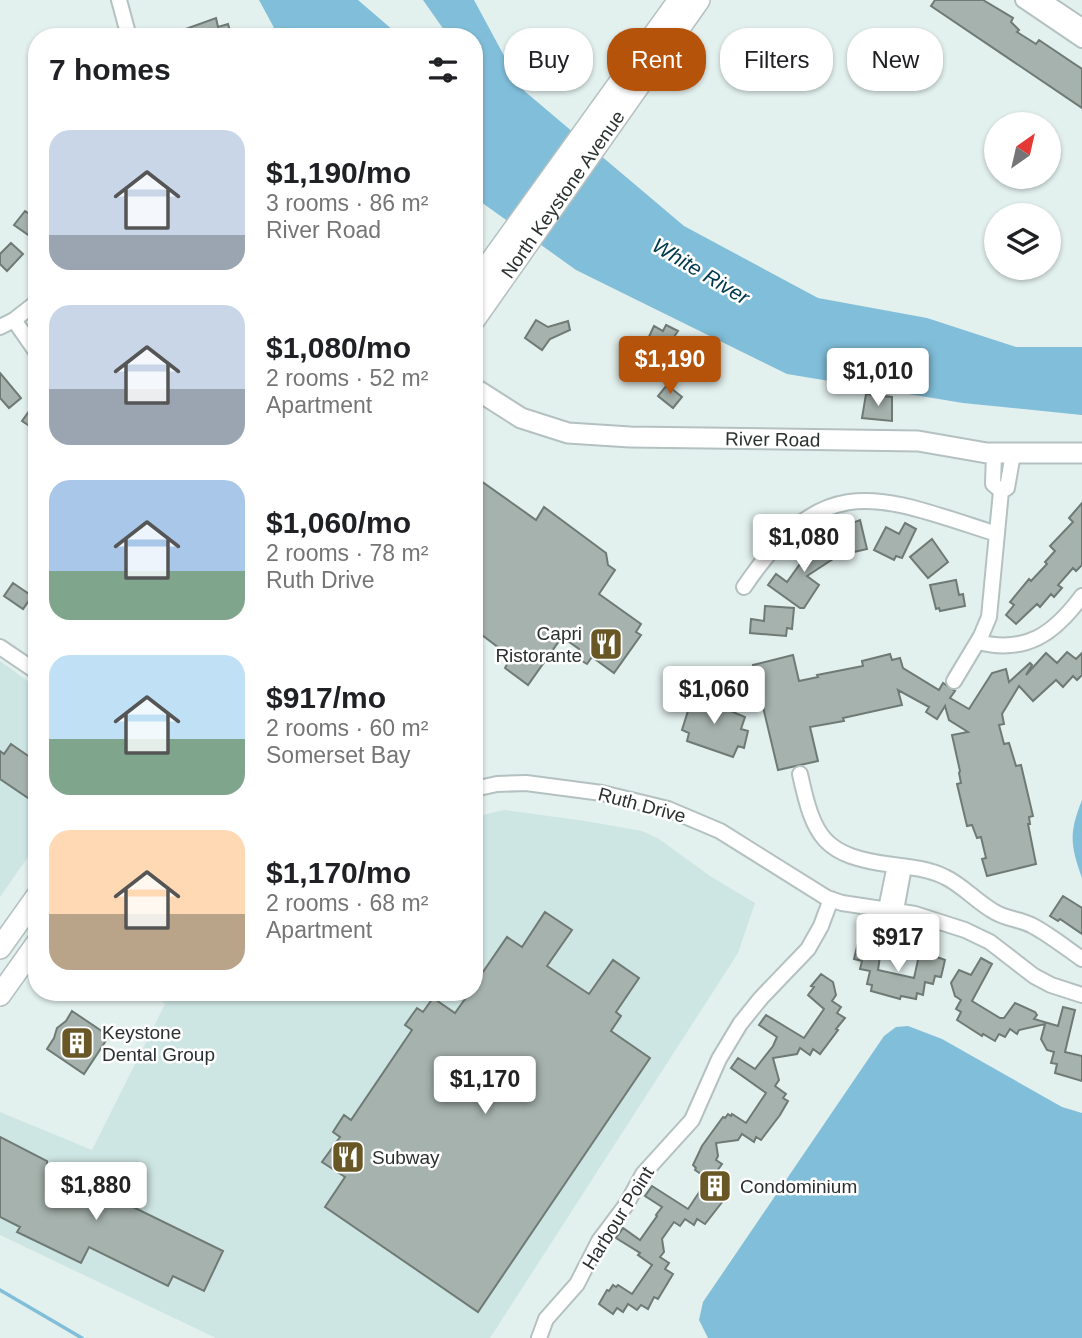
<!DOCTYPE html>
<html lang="en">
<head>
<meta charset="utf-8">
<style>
  :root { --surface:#fff; --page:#f6f6f6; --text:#202124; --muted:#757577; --accent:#b45309 }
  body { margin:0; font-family:Helvetica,sans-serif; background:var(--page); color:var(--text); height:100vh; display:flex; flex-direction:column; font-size:26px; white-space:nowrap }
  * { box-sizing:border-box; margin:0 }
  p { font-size:23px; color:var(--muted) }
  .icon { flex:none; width:38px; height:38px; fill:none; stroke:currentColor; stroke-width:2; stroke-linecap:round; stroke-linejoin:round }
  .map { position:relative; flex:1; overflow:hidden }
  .side { position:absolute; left:28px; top:28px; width:455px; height:973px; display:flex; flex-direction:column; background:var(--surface); border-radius:28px; box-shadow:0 2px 5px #0004 }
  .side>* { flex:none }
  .top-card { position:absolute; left:504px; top:28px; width:472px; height:63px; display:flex; gap:14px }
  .needle { width:46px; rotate:34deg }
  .tools { position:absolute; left:984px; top:112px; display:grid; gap:14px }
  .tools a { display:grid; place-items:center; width:77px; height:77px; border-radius:50%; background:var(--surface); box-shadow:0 2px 5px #0004; font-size:35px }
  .price { position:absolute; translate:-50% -60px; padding:0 16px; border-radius:7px; background:#fff; color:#222; font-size:23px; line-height:46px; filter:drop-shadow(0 2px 4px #0008) }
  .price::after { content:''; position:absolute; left:50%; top:42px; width:21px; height:16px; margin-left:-10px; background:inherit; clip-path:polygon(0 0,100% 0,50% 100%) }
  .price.selected { background:var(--accent); color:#fff }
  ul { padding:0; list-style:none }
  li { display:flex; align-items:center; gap:21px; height:175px; padding:0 21px }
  li span { display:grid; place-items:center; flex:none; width:196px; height:140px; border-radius:21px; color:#555 }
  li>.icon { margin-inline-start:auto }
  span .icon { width:84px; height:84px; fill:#fffc; stroke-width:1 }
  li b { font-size:30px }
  h2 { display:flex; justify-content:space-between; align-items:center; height:84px; padding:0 21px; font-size:30px }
  .tag { padding:0 24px; border-radius:28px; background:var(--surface); box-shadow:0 2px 5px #0004; font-size:24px; line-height:63px }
  .tag.selected { background:var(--accent); color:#fff }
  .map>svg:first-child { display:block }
  .built { fill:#cee6e3 }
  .water { fill:#81bed9 }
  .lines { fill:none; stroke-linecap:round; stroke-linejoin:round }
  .stream { stroke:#81bed9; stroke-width:3.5 }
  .building { fill:#a6b2ad; stroke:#6f7a75; stroke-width:2 }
  .street-casing { stroke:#b4c1c0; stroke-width:18 }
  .secondary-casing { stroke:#b4c1c0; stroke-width:23 }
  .primary-casing { stroke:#b4c1c0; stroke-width:24 }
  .street { stroke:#fff; stroke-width:14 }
  .secondary { stroke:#fff; stroke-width:19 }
  .primary { stroke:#fff; stroke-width:21 }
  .labels { text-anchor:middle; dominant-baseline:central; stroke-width:5; stroke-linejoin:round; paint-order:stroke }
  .street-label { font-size:19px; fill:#2b3030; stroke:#fff }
  .poi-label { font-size:19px; fill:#2b3030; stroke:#fff; text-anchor:start }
  .water-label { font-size:21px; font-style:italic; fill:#01394c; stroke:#fff }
</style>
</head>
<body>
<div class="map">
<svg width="1082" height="1338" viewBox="0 0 1082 1338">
  <rect width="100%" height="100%" fill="#e2f0ee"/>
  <path class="built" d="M0,661l37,27v156l-37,53z
    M504,810l81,11 57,10 17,8 51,37 45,27 -17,50 -248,385h-274l-216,-103v-123l92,38 73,-146 -16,-12h325v-175z"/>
  <path class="water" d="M259,0h99l43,37h-122z
    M423,0h51l48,89 162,137 134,72 109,20 89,29h66v68l-119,-12 -176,-29 -211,-104 -102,-73v-160h-25z
    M1082,800v78c-12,-34 -13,-45 0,-78z
    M908,1026l34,13 120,68 20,6v225h-374l-9,-18 4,-18 181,-266 12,-9z"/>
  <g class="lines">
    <path class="stream" d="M0,1290l82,48"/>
  </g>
  <path class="building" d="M935,0h48l30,18 -2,4 8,8 -2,2 19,12 3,-4 43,29v39l-151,-102z
    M216,18l2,9 10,-3 4,13h-63v-2z
    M25,211l12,8v22l-23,-16z
    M11,243l12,11 -16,17 -7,-7v-10z
    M536,320l12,7 20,-6 2,9 -20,9 -8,11 -17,-12z
    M666,325l12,6 -4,6 7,4 -8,16 -27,-14 8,-17 9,5z
    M0,373l21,25 -12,10 -9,-10z
    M667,385l15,12 -9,11 -15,-12z
    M866,394l26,3v24l-30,-3z
    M37,400v31l-15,-10z
    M474,476l62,44 8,-13 62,46 2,12 7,5 -16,24 42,30 -5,8 5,3 -27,38 -22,-16 -5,7 -13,-8 5,-7 -17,-12 -34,48 -23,-17 6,-11 -37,-28z
    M1082,503v62l-6,6 -3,-3 -15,17 4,3 -8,9 -3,-3 -11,13 -3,-3 -21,20 -10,-9 8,-10 -4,-3 19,-23 2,2 16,-17 -2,-2 10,-11 -5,-5 23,-24 -4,-4z
    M860,520l7,29 -26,6 -7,-25z
    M905,523l11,6 -14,29 -6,-2 -2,4 -20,-10 12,-23 13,7z
    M820,537l16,20 -29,19 12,9 -15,23h-4l-32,-23 8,-11 11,8 15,-21 -8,-9 10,-8 3,3z
    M932,539l16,23 -20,16 -18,-21z
    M956,580l3,15 4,-1 2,12 -25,5 -1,-3 -3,1 -6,-24z
    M13,583l19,13 -9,13 -19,-13z
    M765,606l29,2 -2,21 -5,-1 -1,8 -36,-3 1,-14 13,2z
    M1067,652l9,7 6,-6v22l-5,5 -4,-4 -10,11 -7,-7 -23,21 -14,-15 -17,28 2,10 -5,1 5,19 5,-1 7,23 5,-1 12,51 -4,1 1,7h-2l8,40 -49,12 -5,-17 4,-1 -5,-21 -4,1 -5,-13 -5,1 -10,-42 4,-1 -2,-10 1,-2 -8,-36 16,-3 -19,-12 -4,-14 -8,13 -11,-7 3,-5 -31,-17 4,15 -59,13 1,3 -34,6 8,34 -40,9 -25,-105 40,-10 6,26 19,-4 -1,-2 46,-9 -1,-5 28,-7 2,6 8,-2 3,10 36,22 4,-7 12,8 -5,7 19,11 23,-36 14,-4 3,13 21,-19 2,2 -6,10 20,-22 11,10z
    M703,692l15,6 -2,7 29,12 -4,12 7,2 -4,17 -6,-2 -5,11 -46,-16 2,-8 -7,-3 10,-32 7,3z
    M11,744l26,18v42l-37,-25v-28l4,3z
    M1063,896l19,12v26l-22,-15 -2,2 -8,-5z
    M545,912l27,18 -25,36 42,28 24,-34 26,18 -23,34 5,4 -10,15 39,27 -172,254 -153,-105 20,-30 -23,-15 18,-25 -7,-5 11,-17 7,5 61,-90 -7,-5 12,-17 6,4 10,-14 22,15 15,-21h4v-7l33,-48 15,10z
    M861,941l14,3 -1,4 7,1 -3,21 36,8 4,-18 3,-4 8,1v-3l16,6 -4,17 -6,-1 -2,8 -8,-2 -2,13 -6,-2 -1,6 -15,-3 -1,3 -29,-8 1,-6 -5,-1 3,-13 -10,-2 2,-8 -8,-2 4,-16 3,1z
    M981,958l11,6 -20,37 28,17h4l11,-15 20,9 2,3 -3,4 24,7 5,-19 12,3 -10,42 17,4v25l-27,-8 2,-9 -6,-1 3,-11 -7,-2 -6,-11 4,-15 -26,6 -2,4 -7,-5 -5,8 -6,-3 -4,7 -12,-7 -1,2 -25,-16 4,-8 -5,-3 5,-9 -6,-4 -4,-13 8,-13 12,5z
    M821,974l12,8 3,13 -4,6 9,6 -4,6 8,5 -9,11 2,1 -18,24 -7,-5 -3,6 -10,-7 -3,6 -24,4 6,22 -4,6 11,8 -3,4 5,3 -8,14 -19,25 -5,-3 -2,5 -12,-8 -4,6 -22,3 2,13 -2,4 6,4 -5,7 9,7 -4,5 8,5 -7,13 -18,23 -8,-5 -3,6 -9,-6 -5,7 -6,-4 -12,17 2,13 -4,5 9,6 -4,6 8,5 -15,25 -4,-2 -6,12 -7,-4 -4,5 -9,-6 -5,8 -6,-4 -4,6 -14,-10 8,-14 2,1 4,-6 3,2 2,-2 14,9 20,-29 -14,-10 2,-2 -24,-15 7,-10 17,12 17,-24 -1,-1 6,-8 -17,-11 7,-10 36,23 20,-30 -13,-9 1,-2 -3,-3 9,-19 21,-29 2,1 3,-4 3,2 1,-2 14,9 20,-30 -35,-25 7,-10 17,11 18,-23 4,-9 -18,-12 7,-10 38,23 20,-29 -16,-14 6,-8 -3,-1z
    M72,1011l37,25 -25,38 -37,-25 7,-11 3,-10 9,-7z
    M0,1137l47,24v4l176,86 -19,40 -31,-15 -5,10 -79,-39 -8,16 -64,-31 3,-5 -20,-10z"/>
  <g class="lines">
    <defs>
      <path id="street" d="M119,0l10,37
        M1023,0l59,40
        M1043,0l39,26
        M14,320l23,33
        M0,327l14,-7 23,-18
        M994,453l-1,31 8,7
        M1001,491l6,-3 6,-34
        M744,587c81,-120 134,-91 253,-53
        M978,642c48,12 76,-8 104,-46
        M0,647l37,25
        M954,681l27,-45 8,-19 12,-126
        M800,774c14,64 23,82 93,91 17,2 36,4 52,12 17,8 31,24 48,34 12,8 27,8 40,15 17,9 33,22 49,33
        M474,789l23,-5 29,-1 76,10 66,16 52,22 107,67 15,5 73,11 50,16 25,12 44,34 17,9 31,10
        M886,909l8,-39
        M896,910l8,-43
        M539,1338l7,-19 31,-35 22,-43 27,-36 17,-31 49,-54 27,-61 21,-35 21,-26 47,-49 13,-23 10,-27"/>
      <g id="secondary">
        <path id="s1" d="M474,388l47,30 47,15 62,4 288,4 69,12h95"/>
      </g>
      <g id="primary">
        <path d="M474,285l205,-285"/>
        <path id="s2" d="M474,320l225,-320"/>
        <path d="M0,948l37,-52"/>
        <path d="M0,995l37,-52"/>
      </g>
    </defs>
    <use href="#street" class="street-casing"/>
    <use href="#secondary" class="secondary-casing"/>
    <use href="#primary" class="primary-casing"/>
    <use href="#street" class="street"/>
    <use href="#secondary" class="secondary"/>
    <use href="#primary" class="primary"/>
  </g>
  <defs>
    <symbol id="restaurant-square" viewBox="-11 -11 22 22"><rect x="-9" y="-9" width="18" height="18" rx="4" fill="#695826" stroke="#fff"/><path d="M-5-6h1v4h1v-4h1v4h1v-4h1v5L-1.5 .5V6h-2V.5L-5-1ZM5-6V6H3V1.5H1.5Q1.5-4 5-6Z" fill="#fff"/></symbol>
    <symbol id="building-square" viewBox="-11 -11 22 22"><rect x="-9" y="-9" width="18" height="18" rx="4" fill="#695826" stroke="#fff"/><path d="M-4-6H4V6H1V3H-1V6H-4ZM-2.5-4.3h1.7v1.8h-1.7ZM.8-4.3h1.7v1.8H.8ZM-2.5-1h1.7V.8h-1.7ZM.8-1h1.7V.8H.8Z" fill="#fff"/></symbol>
  </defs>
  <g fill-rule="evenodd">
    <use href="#restaurant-square" x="587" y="625" width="38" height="38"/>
    <use href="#building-square" x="58" y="1024" width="38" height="38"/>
    <use href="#restaurant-square" x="329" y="1138" width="38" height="38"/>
    <use href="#building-square" x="696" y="1167" width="38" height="38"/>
  </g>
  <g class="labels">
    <g class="street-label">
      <text stroke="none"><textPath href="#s2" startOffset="154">North Keystone Avenue</textPath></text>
      <text stroke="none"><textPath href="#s1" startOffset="310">River Road</textPath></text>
      <text transform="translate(642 805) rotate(15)">Ruth Drive</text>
      <text transform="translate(618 1218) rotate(-58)">Harbour Point</text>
    </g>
    <g class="poi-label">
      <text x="582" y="633" text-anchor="end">Capri<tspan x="582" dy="22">Ristorante</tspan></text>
      <text x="102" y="1032">Keystone<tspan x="102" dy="22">Dental Group</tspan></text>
      <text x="372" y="1157">Subway</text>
      <text x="740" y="1186">Condominium</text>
    </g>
    <g class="water-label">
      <text transform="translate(701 271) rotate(31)">White River</text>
    </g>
  </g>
</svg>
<div class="tools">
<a><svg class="needle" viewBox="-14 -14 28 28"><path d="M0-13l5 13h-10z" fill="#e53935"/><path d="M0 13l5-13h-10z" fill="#757577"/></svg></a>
<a><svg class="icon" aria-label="layers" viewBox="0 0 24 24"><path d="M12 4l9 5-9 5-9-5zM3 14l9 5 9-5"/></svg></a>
</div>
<b class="price selected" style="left:670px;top:396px">$1,190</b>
<b class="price" style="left:878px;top:408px">$1,010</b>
<b class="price" style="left:804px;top:574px">$1,080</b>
<b class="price" style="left:714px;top:726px">$1,060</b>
<b class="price" style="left:898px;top:974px">$917</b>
<b class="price" style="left:485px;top:1116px">$1,170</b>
<b class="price" style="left:96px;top:1222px">$1,880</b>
<div class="top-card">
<a class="tag">Buy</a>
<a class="tag selected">Rent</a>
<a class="tag">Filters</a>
<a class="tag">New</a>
</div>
<section class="side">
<h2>7 homes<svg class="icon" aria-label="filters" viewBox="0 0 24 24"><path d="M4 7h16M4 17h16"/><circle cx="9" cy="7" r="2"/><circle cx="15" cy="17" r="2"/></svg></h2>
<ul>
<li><span style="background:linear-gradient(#c9d6e8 75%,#9aa5b1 0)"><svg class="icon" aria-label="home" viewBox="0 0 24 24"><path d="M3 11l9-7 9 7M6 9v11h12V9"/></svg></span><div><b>$1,190/mo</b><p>3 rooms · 86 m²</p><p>River Road</p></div></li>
<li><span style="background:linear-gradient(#c9d6e8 60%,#9aa5b1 0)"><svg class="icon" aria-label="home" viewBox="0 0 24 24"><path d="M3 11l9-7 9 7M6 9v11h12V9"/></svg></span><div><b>$1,080/mo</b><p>2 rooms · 52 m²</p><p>Apartment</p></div></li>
<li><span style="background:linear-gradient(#a9c7e8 65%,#7fa58c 0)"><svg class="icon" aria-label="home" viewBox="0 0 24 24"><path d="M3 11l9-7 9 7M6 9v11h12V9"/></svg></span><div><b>$1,060/mo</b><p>2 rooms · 78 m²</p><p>Ruth Drive</p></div></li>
<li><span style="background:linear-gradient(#bfe0f5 60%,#7fa58c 0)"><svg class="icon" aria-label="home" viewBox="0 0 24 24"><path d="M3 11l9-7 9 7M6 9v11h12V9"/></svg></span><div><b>$917/mo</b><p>2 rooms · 60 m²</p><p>Somerset Bay</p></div></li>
<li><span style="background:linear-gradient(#ffd9b3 60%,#b9a48a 0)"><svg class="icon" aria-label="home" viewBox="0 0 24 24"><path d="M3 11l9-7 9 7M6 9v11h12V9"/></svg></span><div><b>$1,170/mo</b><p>2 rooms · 68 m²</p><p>Apartment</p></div></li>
</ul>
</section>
</div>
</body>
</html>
